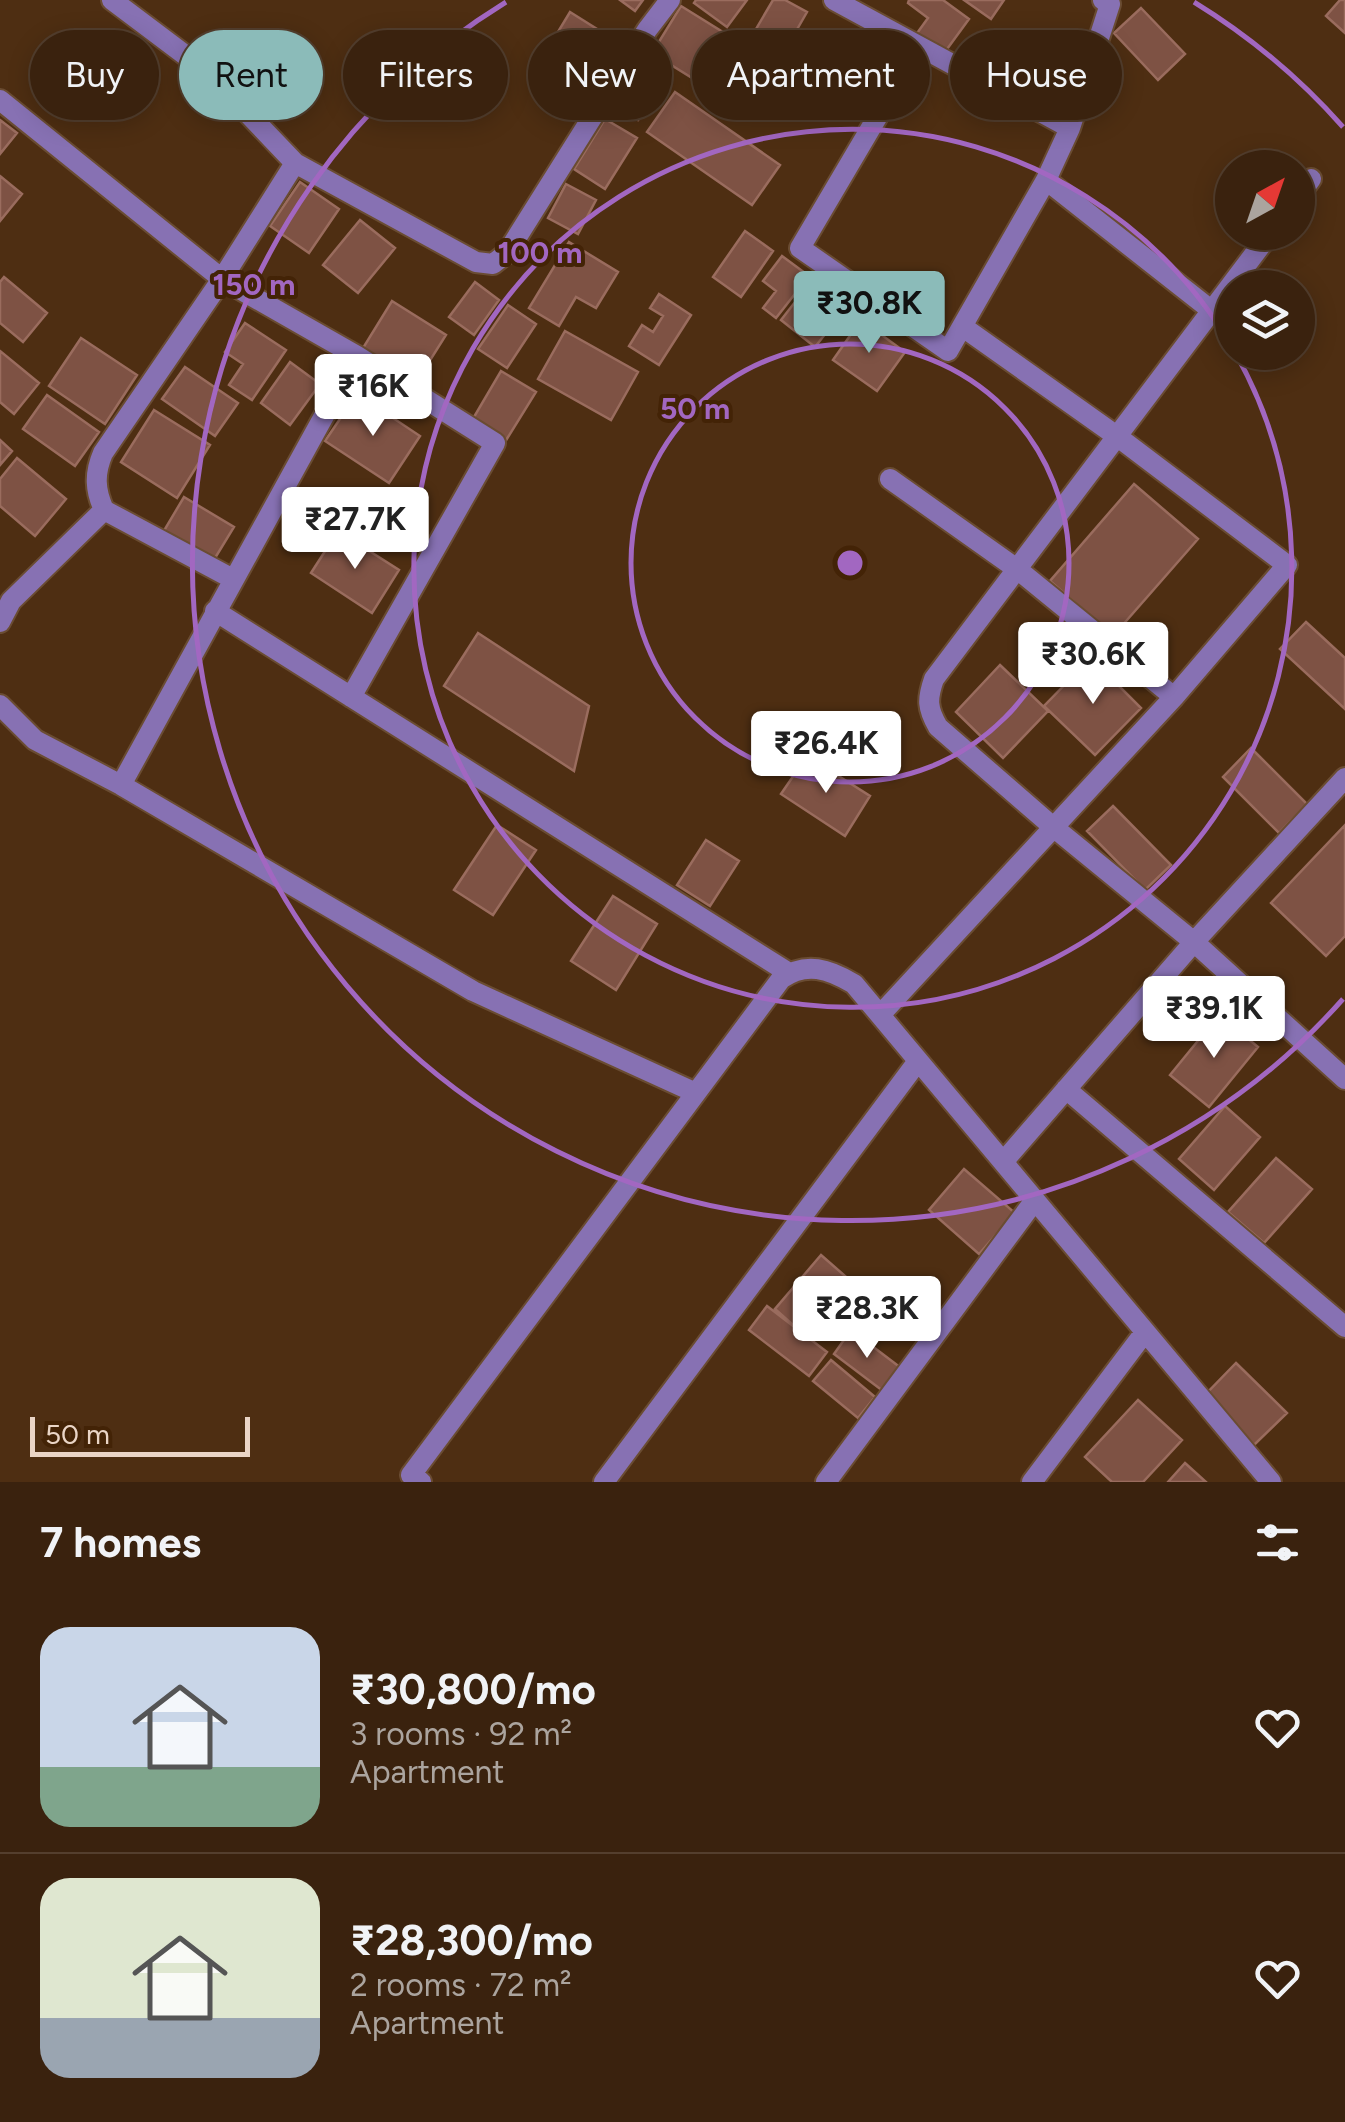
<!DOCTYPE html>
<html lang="en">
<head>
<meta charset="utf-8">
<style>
  :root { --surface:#3a220e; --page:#452f1c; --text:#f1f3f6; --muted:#aba49e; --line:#543f2e; --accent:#8bbbb9 }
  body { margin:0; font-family:Figtree,sans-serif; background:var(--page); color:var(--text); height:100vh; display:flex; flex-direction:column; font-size:38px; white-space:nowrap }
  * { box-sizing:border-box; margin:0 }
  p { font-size:32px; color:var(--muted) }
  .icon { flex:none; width:55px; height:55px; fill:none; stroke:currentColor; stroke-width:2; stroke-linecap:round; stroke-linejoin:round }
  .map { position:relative; height:1482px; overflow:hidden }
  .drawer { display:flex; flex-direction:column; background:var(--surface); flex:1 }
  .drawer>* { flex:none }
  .guide { position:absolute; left:30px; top:30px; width:1285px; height:90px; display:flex; gap:20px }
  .needle { width:65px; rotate:40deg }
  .fabs { position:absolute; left:1215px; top:150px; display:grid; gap:20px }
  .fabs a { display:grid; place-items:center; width:100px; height:100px; border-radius:50%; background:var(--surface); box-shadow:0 5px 25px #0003,0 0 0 2px var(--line); font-size:50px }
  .scale { position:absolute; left:30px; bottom:25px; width:220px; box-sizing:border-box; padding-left:10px; border:5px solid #ead5c6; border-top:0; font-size:28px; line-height:35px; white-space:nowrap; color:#ead5c6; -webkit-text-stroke:8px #432306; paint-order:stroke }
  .price { position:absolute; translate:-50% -85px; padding:0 22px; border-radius:10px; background:#fff; color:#222; font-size:32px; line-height:65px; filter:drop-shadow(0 2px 5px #0008) }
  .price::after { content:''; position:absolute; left:50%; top:60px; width:30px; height:22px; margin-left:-15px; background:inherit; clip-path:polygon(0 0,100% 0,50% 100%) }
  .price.current { background:var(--accent); color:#111 }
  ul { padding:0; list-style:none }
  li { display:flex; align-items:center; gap:30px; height:250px; padding:0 40px }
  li+li { border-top:2px solid var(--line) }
  li span { display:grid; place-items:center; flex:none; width:280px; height:200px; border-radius:30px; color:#555 }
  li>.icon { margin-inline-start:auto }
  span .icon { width:120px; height:120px; fill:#fffc; stroke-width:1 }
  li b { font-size:42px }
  h2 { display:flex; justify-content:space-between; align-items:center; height:120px; padding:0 40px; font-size:42px }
  .chip { padding:0 35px; border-radius:45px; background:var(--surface); box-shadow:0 5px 25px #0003,0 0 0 2px var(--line); font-size:35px; line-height:90px }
  .chip.current { background:var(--accent); color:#111 }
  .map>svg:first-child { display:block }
  .building { fill:#7e5244; stroke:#9a6c5e; stroke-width:2.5 }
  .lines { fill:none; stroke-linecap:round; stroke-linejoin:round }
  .minor-casing { stroke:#6a4c32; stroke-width:24 }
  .minor { stroke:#8771b3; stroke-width:20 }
  .ring { fill:none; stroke:#a267c1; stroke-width:5 }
  .centre { fill:#a267c1; stroke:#432306; stroke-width:5 }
  .ring-label { font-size:30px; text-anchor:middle; font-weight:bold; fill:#a267c1; stroke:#432306; stroke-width:8; stroke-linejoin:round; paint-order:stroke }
</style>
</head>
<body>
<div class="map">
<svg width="1345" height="1482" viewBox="0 0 1345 1482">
  <rect width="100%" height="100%" fill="#4e2e12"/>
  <path class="building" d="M620,0h23l-8,11z
    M696,0h51l-20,27 -33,-24z
    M773,0h12l22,12 -27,47 -31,-18z
    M909,0h34l26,19 -27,37 -27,-20 13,-18 -20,-15z
    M964,0h40l-13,19z
    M1340,0h5v33l-19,-17z
    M681,6l53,33 -29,47 -53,-33z
    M1141,8l44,46 -27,26 -44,-47z
    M570,12l54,34 -32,52 -54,-33z
    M638,68l26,20 -26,32 -26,-20z
    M803,72l23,18 -17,22 -24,-19z
    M675,92l105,73 -28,40 -105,-73z
    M605,119l32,19 -32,51 -31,-20z
    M0,120l17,13 -17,21z
    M0,176l22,18 -22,27z
    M300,182l39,27 -30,44 -39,-27z
    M566,184l30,16 -18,34 -30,-16z
    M360,220l35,28 -37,45 -35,-28z
    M745,231l28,20 -32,46 -28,-20z
    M569,242l49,30 -22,36 -20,-11 -17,29 -30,-18z
    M782,256l27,20 -33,42 -13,-10 13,-17 -13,-10z
    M4,277l43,36 -24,29 -23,-19v-41z
    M475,282l24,18 -25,35 -25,-18z
    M810,283l34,27 -29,37 -34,-27z
    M659,294l32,21 -32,50 -30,-19 13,-21 11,7 10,-16 -13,-8z
    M392,301l54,34 -29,46 -54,-33z
    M508,305l28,19 -29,44 -29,-19z
    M861,320l44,32 -28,39 -44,-31z
    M245,323l41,27 -34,50 -23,-15 14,-21 -18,-12z
    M565,331l73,41 -27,48 -73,-41z
    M81,338l56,37 -32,49 -56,-38z
    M0,351l39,32 -25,31 -14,-12z
    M290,362l30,22 -30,41 -29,-22z
    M185,367l53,36 -23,33 -53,-37z
    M501,371l35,21 -31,50 -34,-20z
    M357,394l63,42 -31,47 -64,-42z
    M47,395l52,37 -24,34 -52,-37z
    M154,410l56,35 -33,53 -56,-36z
    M0,440l12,11 -12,14z
    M17,458l49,41 -31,37 -35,-30v-27z
    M1134,484l64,55 -85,97 -63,-55z
    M184,497l50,30 -22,36 -50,-29z
    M338,531l61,39 -27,43 -61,-40z
    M1306,622l39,36v51l-65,-60z
    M478,633l111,73 -15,65 -130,-85z
    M1091,658l50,50 -46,47 -51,-49z
    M1000,665l48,46 -45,47 -47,-46z
    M1251,748l56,56 -28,29 -56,-56z
    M807,756l63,40 -25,40 -64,-42z
    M1113,806l58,59 -26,25 -58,-59z
    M497,825l39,25 -43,65 -39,-25z
    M1345,825v111l-19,20 -55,-53z
    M706,840l33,21 -29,45 -33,-21z
    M613,896l44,28 -41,66 -45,-29z
    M1219,1015l39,32 -49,60 -39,-32z
    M1225,1106l35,31 -46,53 -35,-31z
    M1276,1158l36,31 -48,54 -36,-31z
    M964,1169l51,44 -36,41 -50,-44z
    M821,1255l48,42 -36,42 -22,-18 -10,11 -26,-23z
    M767,1306l60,46 -18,24 -60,-46z
    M851,1330l50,38 -18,23 -49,-37z
    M831,1360l44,37 -17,21 -45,-37z
    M1236,1363l51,50 -33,32 -50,-49z
    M1138,1400l44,40 -39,42h-31l-27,-25z
    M1185,1463l21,19h-38z"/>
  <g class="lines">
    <defs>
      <path id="minor" d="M112,0l81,61 42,39 60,63 181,99 17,2 14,-11 140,-223 23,-30
        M834,0l236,128
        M918,48l-118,200 148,103 98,-171 24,-52 40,-124 -7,-4
        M0,100l222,179 73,-116
        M1046,180l165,130
        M1298,197l13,-18
        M1271,232l-337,447c-7,20 -7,29 4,48l114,99 142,116 151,137
        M890,479l127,90 157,128
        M233,579l-129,-69c-9,-20 -10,-36 -1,-57l119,-174 135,77
        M215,611l574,362
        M0,622l11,-21 93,-91
        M0,705l35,35 86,45 352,206 223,102
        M121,785l236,-429 138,87 -144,254
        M880,1015l294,-318 113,-132 -169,-128 -155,-110
        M1066,1089l279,238
        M1003,1162l191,-220 151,-164
        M421,1482l-10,-7 370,-496c25,-18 48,-10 73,5l417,498
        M604,1482l314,-421
        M826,1482l209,-282
        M1032,1482l113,-150"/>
    </defs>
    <use href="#minor" class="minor-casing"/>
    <use href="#minor" class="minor"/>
  </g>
  <g class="ring">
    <circle cx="850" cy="563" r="219"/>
    <path d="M1236 354A439 439 0 1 1 1232 347"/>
    <path d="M1343 999A658 658 0 1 1 506 2M1194 2A658 658 0 0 1 1343 127"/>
  </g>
  <circle cx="850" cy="563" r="15" class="centre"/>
  <g class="ring-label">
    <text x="540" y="263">100 m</text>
    <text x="254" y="295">150 m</text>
    <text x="695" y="419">50 m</text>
  </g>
</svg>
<div class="fabs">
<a><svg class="needle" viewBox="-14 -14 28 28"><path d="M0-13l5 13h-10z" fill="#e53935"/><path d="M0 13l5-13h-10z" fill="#aba49e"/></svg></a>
<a><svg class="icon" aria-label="layers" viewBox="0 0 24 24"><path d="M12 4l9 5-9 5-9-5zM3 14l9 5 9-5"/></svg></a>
</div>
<div class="scale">50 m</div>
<b class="price current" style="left:869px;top:356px">₹30.8K</b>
<b class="price" style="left:373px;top:439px">₹16K</b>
<b class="price" style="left:355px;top:572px">₹27.7K</b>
<b class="price" style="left:1093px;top:707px">₹30.6K</b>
<b class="price" style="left:826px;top:796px">₹26.4K</b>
<b class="price" style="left:1214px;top:1061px">₹39.1K</b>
<b class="price" style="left:867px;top:1361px">₹28.3K</b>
<div class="guide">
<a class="chip">Buy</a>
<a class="chip current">Rent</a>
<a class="chip">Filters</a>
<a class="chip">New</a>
<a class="chip">Apartment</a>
<a class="chip">House</a>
</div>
</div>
<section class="drawer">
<h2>7 homes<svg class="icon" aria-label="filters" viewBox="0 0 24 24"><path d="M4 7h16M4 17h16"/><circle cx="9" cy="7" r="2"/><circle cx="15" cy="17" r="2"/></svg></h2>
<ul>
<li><span style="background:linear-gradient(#c9d6e8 70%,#7fa58c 0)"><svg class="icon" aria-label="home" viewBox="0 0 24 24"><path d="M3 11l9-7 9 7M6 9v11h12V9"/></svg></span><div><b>₹30,800/mo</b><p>3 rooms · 92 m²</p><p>Apartment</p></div><svg class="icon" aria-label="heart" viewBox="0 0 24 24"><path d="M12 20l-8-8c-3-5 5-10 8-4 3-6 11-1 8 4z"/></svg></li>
<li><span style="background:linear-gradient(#dfe7d0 70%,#9aa5b1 0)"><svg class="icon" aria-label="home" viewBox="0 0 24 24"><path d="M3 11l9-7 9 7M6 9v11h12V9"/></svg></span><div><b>₹28,300/mo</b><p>2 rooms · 72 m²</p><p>Apartment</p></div><svg class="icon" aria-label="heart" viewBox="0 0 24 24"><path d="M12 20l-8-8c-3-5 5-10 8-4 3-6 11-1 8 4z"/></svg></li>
</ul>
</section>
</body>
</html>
